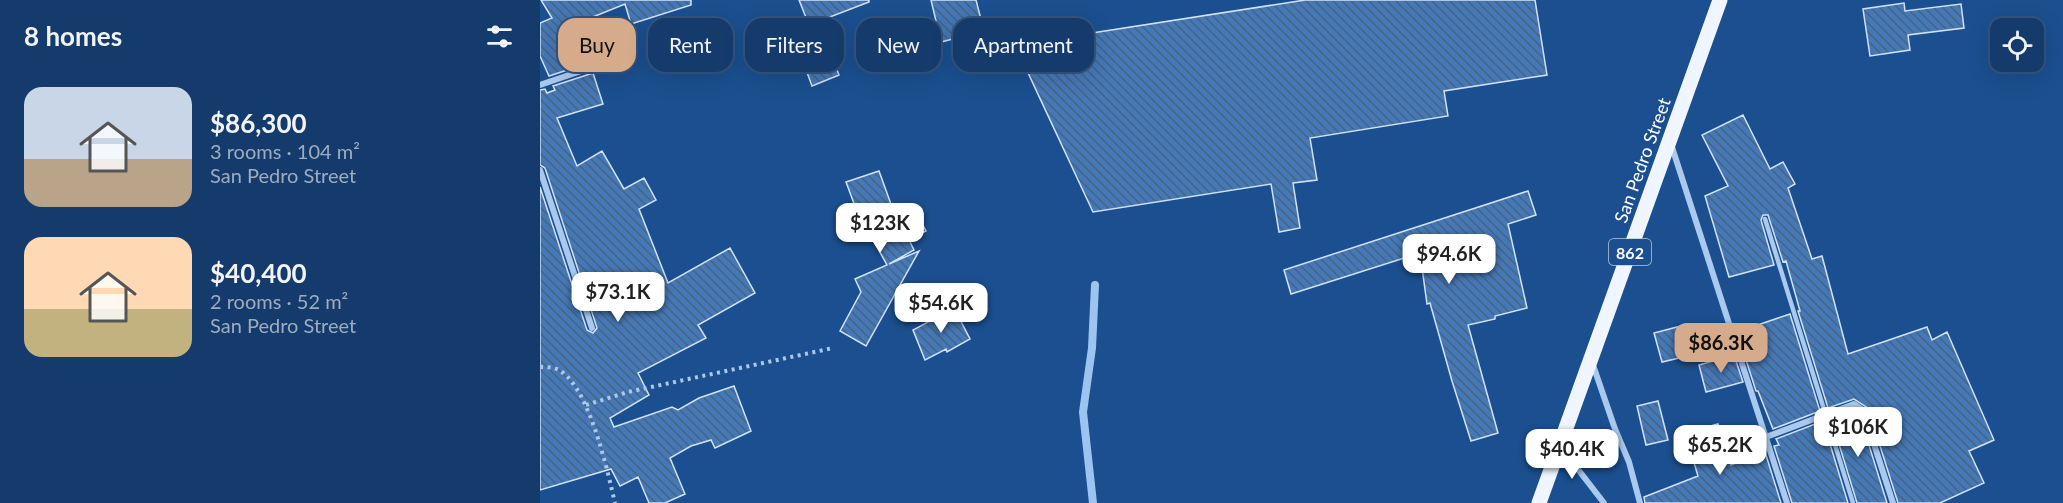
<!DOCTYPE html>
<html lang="en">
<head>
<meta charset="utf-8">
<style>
  :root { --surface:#143b6b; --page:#1d4271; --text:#f1f3f6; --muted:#9dadc1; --line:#33557e; --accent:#d6ab8b }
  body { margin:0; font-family:Lato,sans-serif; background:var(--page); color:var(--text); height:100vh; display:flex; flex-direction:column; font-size:22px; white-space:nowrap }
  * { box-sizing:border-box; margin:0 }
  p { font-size:20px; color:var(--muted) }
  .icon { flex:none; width:33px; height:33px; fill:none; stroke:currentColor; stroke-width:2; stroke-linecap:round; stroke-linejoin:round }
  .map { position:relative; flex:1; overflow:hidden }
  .drawer { display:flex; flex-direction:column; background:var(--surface); width:540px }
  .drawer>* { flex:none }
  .banner { position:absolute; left:18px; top:18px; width:570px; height:54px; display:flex; gap:12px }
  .controls { position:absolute; left:1450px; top:18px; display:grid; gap:12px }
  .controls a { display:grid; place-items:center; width:54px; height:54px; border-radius:12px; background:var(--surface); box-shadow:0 6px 24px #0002,0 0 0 2px var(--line); font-size:30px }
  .price { position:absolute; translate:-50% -51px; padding:0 14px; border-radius:12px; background:#fff; color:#222; font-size:20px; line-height:39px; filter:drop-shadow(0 2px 3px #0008) }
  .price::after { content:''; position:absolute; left:50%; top:36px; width:18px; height:14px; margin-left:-9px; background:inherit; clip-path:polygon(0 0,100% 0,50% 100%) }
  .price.on { background:var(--accent); color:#111 }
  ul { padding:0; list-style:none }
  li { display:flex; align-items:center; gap:18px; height:150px; padding:0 24px }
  li span { display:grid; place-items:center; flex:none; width:168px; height:120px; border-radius:18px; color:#555 }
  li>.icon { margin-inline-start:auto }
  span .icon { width:72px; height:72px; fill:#fffc; stroke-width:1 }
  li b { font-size:26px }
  h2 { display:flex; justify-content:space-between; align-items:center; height:72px; padding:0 24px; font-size:26px }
  .chip { padding:0 21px; border-radius:18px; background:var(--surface); box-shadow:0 6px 24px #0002,0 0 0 2px var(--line); font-size:21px; line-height:54px }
  .chip.on { background:var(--accent); color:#111 }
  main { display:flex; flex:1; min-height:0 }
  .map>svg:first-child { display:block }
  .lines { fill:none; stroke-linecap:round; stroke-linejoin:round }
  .stream { stroke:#9cc4f0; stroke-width:8 }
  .building { fill:url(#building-back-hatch); stroke:#cfe3fa; stroke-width:1.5 }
  .path { stroke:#a9c9ee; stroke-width:4; stroke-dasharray:3 4.5; stroke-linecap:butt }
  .service { stroke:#a9c9ee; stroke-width:4.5 }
  .minor { stroke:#a9c9ee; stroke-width:6 }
  .primary { stroke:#f0f6ff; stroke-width:15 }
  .labels { text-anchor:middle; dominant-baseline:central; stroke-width:4.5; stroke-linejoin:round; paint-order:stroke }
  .shield { fill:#1b4f8f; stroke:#bbcadd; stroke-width:1.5 }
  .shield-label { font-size:16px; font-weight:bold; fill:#fff }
  .street-label { font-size:18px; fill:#fff; stroke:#1b4f8f }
</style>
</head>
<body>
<main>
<section class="drawer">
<h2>8 homes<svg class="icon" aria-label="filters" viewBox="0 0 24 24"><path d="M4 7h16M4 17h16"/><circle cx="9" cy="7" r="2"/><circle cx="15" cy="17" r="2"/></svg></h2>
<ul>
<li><span style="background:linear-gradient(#c9d6e8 60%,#b9a48a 0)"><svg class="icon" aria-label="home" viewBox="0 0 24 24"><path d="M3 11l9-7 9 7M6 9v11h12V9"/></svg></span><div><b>$86,300</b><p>3 rooms · 104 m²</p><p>San Pedro Street</p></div></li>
<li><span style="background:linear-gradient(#ffd9b3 60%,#c2b280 0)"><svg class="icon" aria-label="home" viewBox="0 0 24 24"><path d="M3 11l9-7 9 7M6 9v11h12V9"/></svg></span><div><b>$40,400</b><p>2 rooms · 52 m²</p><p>San Pedro Street</p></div></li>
</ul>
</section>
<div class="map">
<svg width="1523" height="503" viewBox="0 0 1523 503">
  <defs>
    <pattern id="building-back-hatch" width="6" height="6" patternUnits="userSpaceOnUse" patternTransform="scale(1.5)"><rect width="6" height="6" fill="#4478b7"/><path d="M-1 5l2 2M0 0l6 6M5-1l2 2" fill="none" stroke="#486282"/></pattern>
  </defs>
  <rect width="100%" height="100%" fill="#1b4f8f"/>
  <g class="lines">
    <path class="stream" d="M553,503l-10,-91 9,-64 3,-63"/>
  </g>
  <path class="building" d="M1,0h150v5l-60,19 -6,-20 -52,21 16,38 -40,13 -9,-20v-33l12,-5z
    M259,0h70v2l-60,23z
    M391,0h45l8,31 -43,11z
    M765,0h230l12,75 -103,16 4,25 -138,22 7,42 -24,3 7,45 -21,4 -8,-48 -178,28 -78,-167z
    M1364,3l1,8 56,-7 3,24 -56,7 2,15 -40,6 -7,-47z
    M280,26l19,49 -27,11 -18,-49z
    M53,73l10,31 -46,14 20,48 25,-15 22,38 20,-11 12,22 -17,9 29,74 62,-35 25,45 -57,32 8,13 -68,35 11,22 -39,23 4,9 58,-20 6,3 21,-12 35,-12 17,45 -36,17 -4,-8 -20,6 -21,12 15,36 -20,9h-16l-11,-26 -18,9 -9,-17 -71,21v-303l47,143 6,3 4,-5 -52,-160 -5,-3v-75l5,-1 2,4 8,-3 -2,-4z
    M1203,115l27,54 13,-7 12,22 -7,4 24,71 10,-3 26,98 79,-27 5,13 15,-8 47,108 -25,11 15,32 -44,20h-42l-30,-95 -14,-9 -26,9 -30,-97h2l-14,-50 -3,1 -15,-47h-5l-2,5 13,45 -45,12 -24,-81 23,-10 -26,-51z
    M339,171l17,47 18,-10 12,23 -17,9 5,10 -25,14 30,-13 -53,95 -26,-15 21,-39 -6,-13 32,-14 -31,-56 -10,-27z
    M988,191l8,24 -28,9 19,84 -32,8v3l-27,6 30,108 -27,8 -19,-60 -22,-78 -3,1 -7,-51 -129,41 -7,-24z
    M414,308l16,31 -23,13 -1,-3 -21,11 -12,-30z
    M1250,314l30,97 -47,18 -15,-38h-2l-19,-59z
    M1141,326l7,30 -26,6 -8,-29z
    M1194,355l9,27 -37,10 -7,-27z
    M1118,401l10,39 -22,5 -9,-39z
    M1313,410l6,3 28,90h-30l-26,-85z
    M1283,421l25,82h-56l-18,-57 5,-1 -3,-6z
    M1178,424l13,41 34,-13 16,51h-136l-1,-6 54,-21 -13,-43z"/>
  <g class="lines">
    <path class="path" d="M0,367c8,0 16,0 22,5 28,20 45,97 53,131
      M46,405l42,-13 205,-44"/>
    <path class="service" d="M1225,219l88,284"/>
    <path class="minor" d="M0,85l94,-32
      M1131,144l116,359
      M0,170l52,158
      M1053,365l22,64 14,33 11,41
      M1226,437l88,-33 9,6 30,93
      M1020,446l44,57"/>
    <path class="primary" d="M999,503l181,-503"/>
  </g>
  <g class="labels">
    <rect class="shield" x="1069" y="239" width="42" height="26" rx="4.5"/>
    <g class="shield-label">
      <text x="1090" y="252">862</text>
    </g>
    <g class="street-label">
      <text transform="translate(1102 160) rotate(-70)">San Pedro Street</text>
    </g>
  </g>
</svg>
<div class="controls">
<a><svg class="icon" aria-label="locate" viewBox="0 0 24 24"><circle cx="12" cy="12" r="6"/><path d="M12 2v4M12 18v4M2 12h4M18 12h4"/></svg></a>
</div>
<b class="price" style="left:340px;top:254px">$123K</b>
<b class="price" style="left:909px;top:285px">$94.6K</b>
<b class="price" style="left:78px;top:323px">$73.1K</b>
<b class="price" style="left:401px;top:334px">$54.6K</b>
<b class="price on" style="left:1181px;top:374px">$86.3K</b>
<b class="price" style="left:1318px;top:458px">$106K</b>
<b class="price" style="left:1180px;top:476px">$65.2K</b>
<b class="price" style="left:1032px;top:480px">$40.4K</b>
<div class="banner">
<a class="chip on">Buy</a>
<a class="chip">Rent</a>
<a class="chip">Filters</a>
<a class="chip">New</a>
<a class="chip">Apartment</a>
</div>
</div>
</main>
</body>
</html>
